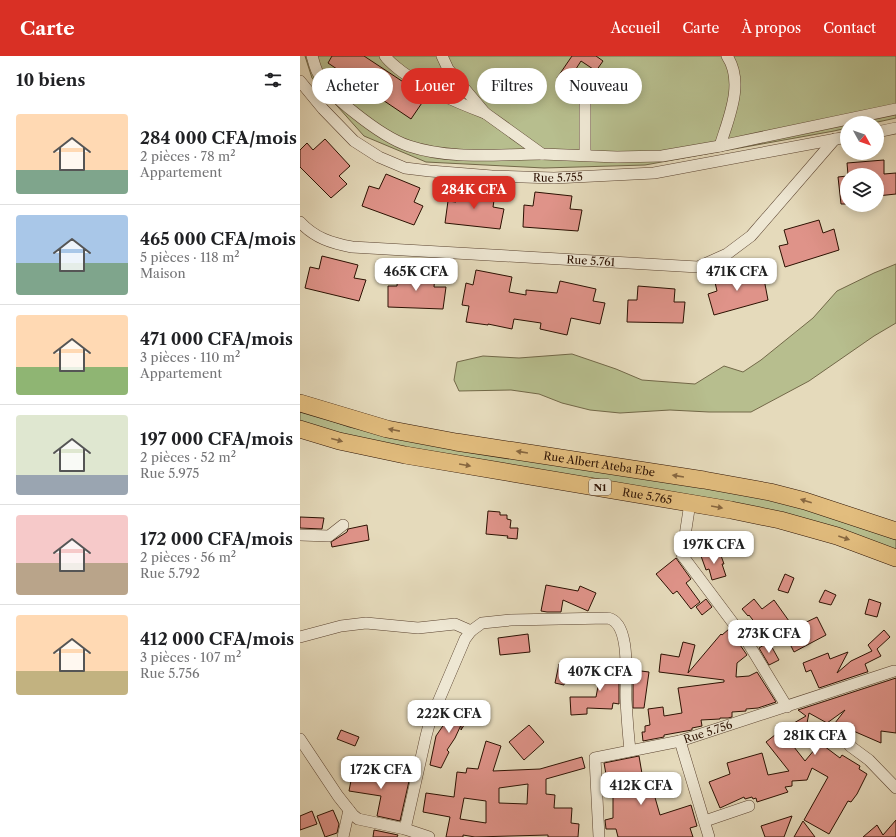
<!DOCTYPE html>
<html lang="fr">
<head>
<meta charset="utf-8">
<style>
  :root { --surface:#fff; --page:#f6f6f6; --text:#202124; --muted:#757577; --line:#e0e0e0; --accent:#d93025 }
  body { margin:0; font-family:"Libre Caslon Text",serif; background:var(--page); color:var(--text); height:100vh; display:flex; flex-direction:column; font-size:15px; white-space:nowrap }
  * { box-sizing:border-box; margin:0 }
  p { font-size:13px; color:var(--muted) }
  .icon { flex:none; width:22px; height:22px; fill:none; stroke:currentColor; stroke-width:2; stroke-linecap:round; stroke-linejoin:round }
  .map { position:relative; flex:1; overflow:hidden }
  .sheet { display:flex; flex-direction:column; background:var(--surface); width:300px }
  .sheet>* { flex:none }
  .top-card { position:absolute; left:12px; top:12px; width:380px; height:36px; display:flex; gap:8px }
  .needle { width:26px; rotate:130deg }
  .tools { position:absolute; left:540px; top:60px; display:grid; gap:8px }
  .tools a { display:grid; place-items:center; width:44px; height:44px; border-radius:50%; background:var(--surface); box-shadow:0 2px 10px #0003; font-size:20px }
  .price { position:absolute; translate:-50% -34px; padding:0 9px; border-radius:8px; background:#fff; color:#222; font-size:13px; line-height:26px; filter:drop-shadow(0 1px 2px #0008) }
  .price::after { content:''; position:absolute; left:50%; top:24px; width:12px; height:9px; margin-left:-6px; background:inherit; clip-path:polygon(0 0,100% 0,50% 100%) }
  .price.selected { background:var(--accent); color:#fff }
  ul { padding:0; list-style:none }
  li { display:flex; align-items:center; gap:12px; height:100px; padding:0 16px }
  li+li { border-top:1px solid var(--line) }
  li span { display:grid; place-items:center; flex:none; width:112px; height:80px; border-radius:4px; color:#555 }
  li>.icon { margin-inline-start:auto }
  span .icon { width:48px; height:48px; fill:#fffc; stroke-width:1 }
  li b { font-size:17px }
  h2 { display:flex; justify-content:space-between; align-items:center; height:48px; padding:0 16px; font-size:17px }
  .pill { padding:0 14px; border-radius:18px; background:var(--surface); box-shadow:0 2px 10px #0003; font-size:14px; line-height:36px }
  .pill.selected { background:var(--accent); color:#fff }
  header { display:flex; align-items:center; gap:24px; box-sizing:border-box; height:56px; padding:0 20px; background:var(--accent); color:#fff }
  header strong { font-size:19px }
  nav { display:flex; gap:22px; margin-inline-start:auto; font-size:14px }
  main { display:flex; flex:1; min-height:0 }
  .map>svg:first-child { display:block }
  .green { fill:#b7be8e; stroke:#726848 }
  .building { fill:#df9389; stroke:#2c1102; fill-rule:evenodd }
  .lines { fill:none; stroke-linecap:round; stroke-linejoin:round }
  .minor-casing { stroke:#5a4330; stroke-width:12 }
  .highway-casing { stroke:#2c1102; stroke-width:18 }
  .minor { stroke:#eee7d3; stroke-width:11 }
  .highway { stroke:#e2bd7e; stroke-width:17 }
  .oneway { fill:#876740 }
  .labels { text-anchor:middle; dominant-baseline:central; stroke-width:3.5; stroke-linejoin:round; paint-order:stroke }
  .shield { fill:#eee7d3; stroke:#665141; stroke-width:1 }
  .shield-label { font-size:10px; font-weight:bold; fill:#2c1102 }
  .street-label { font-size:11px; fill:#2c1102; stroke:#eee7d3 }
</style>
</head>
<body>
<header>
<strong>Carte</strong>
<nav><a>Accueil</a><a>Carte</a><a>À propos</a><a>Contact</a></nav>
</header>
<main>
<section class="sheet">
<h2>10 biens<svg class="icon" aria-label="filters" viewBox="0 0 24 24"><path d="M4 7h16M4 17h16"/><circle cx="9" cy="7" r="2"/><circle cx="15" cy="17" r="2"/></svg></h2>
<ul>
<li><span style="background:linear-gradient(#ffd9b3 70%,#7fa58c 0)"><svg class="icon" aria-label="home" viewBox="0 0 24 24"><path d="M3 11l9-7 9 7M6 9v11h12V9"/></svg></span><div><b>284 000 CFA/mois</b><p>2 pièces · 78 m²</p><p>Appartement</p></div></li>
<li><span style="background:linear-gradient(#a9c7e8 60%,#7fa58c 0)"><svg class="icon" aria-label="home" viewBox="0 0 24 24"><path d="M3 11l9-7 9 7M6 9v11h12V9"/></svg></span><div><b>465 000 CFA/mois</b><p>5 pièces · 118 m²</p><p>Maison</p></div></li>
<li><span style="background:linear-gradient(#ffd9b3 65%,#8fb573 0)"><svg class="icon" aria-label="home" viewBox="0 0 24 24"><path d="M3 11l9-7 9 7M6 9v11h12V9"/></svg></span><div><b>471 000 CFA/mois</b><p>3 pièces · 110 m²</p><p>Appartement</p></div></li>
<li><span style="background:linear-gradient(#dfe7d0 75%,#9aa5b1 0)"><svg class="icon" aria-label="home" viewBox="0 0 24 24"><path d="M3 11l9-7 9 7M6 9v11h12V9"/></svg></span><div><b>197 000 CFA/mois</b><p>2 pièces · 52 m²</p><p>Rue 5.975</p></div></li>
<li><span style="background:linear-gradient(#f6c9c9 60%,#b9a48a 0)"><svg class="icon" aria-label="home" viewBox="0 0 24 24"><path d="M3 11l9-7 9 7M6 9v11h12V9"/></svg></span><div><b>172 000 CFA/mois</b><p>2 pièces · 56 m²</p><p>Rue 5.792</p></div></li>
<li><span style="background:linear-gradient(#ffd9b3 70%,#c2b280 0)"><svg class="icon" aria-label="home" viewBox="0 0 24 24"><path d="M3 11l9-7 9 7M6 9v11h12V9"/></svg></span><div><b>412 000 CFA/mois</b><p>3 pièces · 107 m²</p><p>Rue 5.756</p></div></li>
</ul>
</section>
<div class="map">
<svg width="596" height="781" viewBox="0 0 596 781">
  <rect width="100%" height="100%" fill="#e5dabb"/>
  <filter id="stains"><feTurbulence type="fractalNoise" baseFrequency=".005" numOctaves="4"/><feColorMatrix values="0 0 0 0 .2 0 0 0 0 .09 0 0 0 0 .02 0 0 0 .5 -.17"/></filter>
  <radialGradient id="worn" r=".72"><stop offset=".6" stop-color="#630" stop-opacity="0"/><stop offset="1" stop-color="#630" stop-opacity=".3"/></radialGradient>
  <path class="green" d="M5,0h591v62l-23,5h-26v5l-13,3 -189,34 -101,3 -118,-6 -62,-26 -52,-58z
    M596,208v59l-22,13 -65,45 -58,31h-42l-39,-2 -50,3 -30,-3 -28,-7 -23,-9 -28,-4 -52,1 -5,-11 3,-18 26,-6 36,2 53,-4 44,15 26,11 53,4 29,-18 19,6 18,-12 52,-42 24,-27 37,-18z
    M0,354l49,17 85,18 306,48 56,13 73,23 27,11v11l-551,-114 -45,-15z"/>
  <path class="building" d="M32,0h32l62,41 -15,22 -83,-56z
    M272,0h24l7,5 -7,10 -15,-10 -14,22 -10,-5z
    M25,83l25,27 -11,10 8,8 -16,14 -31,-31v-17l7,-7 6,7z
    M584,104v14l12,-1v21l-19,2v-21h-29l-1,-12z
    M86,118l34,14 -6,14 9,4 -9,19 -52,-19 7,-20 10,3z
    M547,120v28h-6l-3,-27z
    M159,133l36,5 -2,13 11,2 -4,20 -55,-6 3,-22 8,1z
    M235,136l37,4 -2,13 12,1 -4,21 -55,-4 1,-22 9,1z
    M519,164l4,13 11,-4 5,21 -54,17 -6,-21 9,-2 -4,-14z
    M22,200l36,9 -4,13 12,2 -7,21 -54,-13 5,-21 9,2z
    M450,213l3,13 11,-3 4,21 -54,15 -6,-21 9,-3 -3,-13z
    M176,214l36,7 -3,15 17,3v-5l31,3 3,-12 36,8 -3,12 12,2 -5,21 -29,-6 -4,17 -27,-6 1,-6 -27,-4 -2,10 -24,-5v1l-22,-3 3,-16 -7,-1 4,-22 7,2z
    M98,216l37,2 -1,13h12l-3,22 -55,-2v-21h9z
    M338,230l37,3 -1,13h11l-2,21 -56,-1 1,-22h9z
    M188,455l12,1v3h7v4l4,1 -1,8h8l-1,11 -10,-1 1,-2 -22,-2z
    M0,461l24,1 -2,11 -22,-1z
    M67,469l2,15 -37,7 -1,-5 16,-10 1,-3z
    M419,494l5,14h-2l4,12 -14,4 -3,-11 -3,1 -5,-14z
    M376,502l15,21 -5,4 14,19 -9,7 -14,-18 -4,3 -17,-20z
    M485,518l9,4 -6,15 -10,-3z
    M246,529l32,6 2,-5 16,7 -8,18 -25,-11 -2,12h-14l-6,-1z
    M525,534l11,5 -5,10 -12,-3z
    M406,543l6,8 -10,8 -6,-8z
    M454,543l8,10 12,-9 20,28 23,-11 9,18 -32,17 -11,-22 -14,11 -20,-26 -1,1 -6,-7z
    M569,543l12,4 -4,14 -12,-3z
    M429,573l18,26 -10,8 -1,14 13,-1 8,-4 19,30 -18,6 -12,1v2l-14,1v5l-4,1h-8v1l-19,1 1,6 -10,2v2l-28,5v2l-21,4 -1,-9h3v-6l5,-1 -2,-16 15,-2 1,9 18,-3 -4,-25 46,-6v-2l-65,-8 2,-18 18,3 4,-15 12,3 -7,28 33,-39 1,1z
    M584,574l6,7 -13,12 4,7 -16,8 3,8h-1l-48,16 -8,-18 -5,2 -3,-9 25,-10 2,6 18,-7 -11,21 14,-12 21,-10 -4,-6z
    M228,578l2,18 -30,3 -2,-17z
    M469,586l10,18 -10,5 -10,-17z
    M299,607l20,4v37l-6,-1 -1,6 -25,-1v6l-16,1 -1,-18h26l3,-16h-4z
    M259,608l8,2 -3,19 -9,-2z
    M333,614l16,2 -5,36h-11z
    M596,622v55l-15,-2v12l-46,-20 10,-13 -18,13 -18,-10 -3,15 5,7 -17,12 11,14 15,-18 20,15 2,-3 18,11 -1,3 8,5 -10,20 -6,8 -3,-1 -19,33 -25,-14 24,-43 -16,-9 -5,12 -15,1v5l-7,1 3,5 -31,10 -1,-4 -3,1 -1,-2 -7,2 -1,-2 -24,11 -11,-26 21,-8 -3,-11 35,-10 6,22 21,-4 -23,-29 14,-11 26,-15 -8,-6z
    M159,646l14,9 -12,19v-5l-6,13 -8,12 2,2 -8,16 -11,-3 6,-29z
    M229,669l15,17 -20,18 -15,-18z
    M41,674l18,7 -4,9 -18,-7z
    M186,685l15,5 -8,25 47,-2 42,-12 3,11 -39,11v15l9,1 -1,13h18l-1,15 8,1 -1,13h-30v-2l-73,2 -12,-2v2h-17l4,-20 -27,-5 3,-19 28,4 3,-25 9,1 1,-5 11,1zM228,728l-1,20 -28,-1v-15zM164,742l22,3v22l-26,-4z
    M339,700l7,41 8,-3 6,21 31,-10 6,21 -7,2 3,9h-75l-2,-8h-10l-1,-9 8,-2v-26h-6v-12l-3,-17z
    M55,704l13,3 -1,11 42,7 -9,40 -23,-5 4,-20 -32,-5z
    M33,754l6,14 -2,9 -12,4 -8,-21z
    M12,755l5,13 -17,6v-14z
    M492,760l-8,21h-19l-4,-11z
    M596,764v17h-33l14,-12 6,10z
    M503,765l12,16h-21z
    M74,774l24,5 -1,2h-24z"/>
  <g class="lines">
    <defs>
      <g id="minor">
        <path d="M12,0c2,6 3,12 6,17 7,15 24,30 37,40 15,12 36,27 54,33 42,14 89,8 133,8"/>
        <path d="M85,0c4,6 10,10 16,15 26,19 54,31 84,42"/>
        <path d="M142,0l6,13 37,44 57,41 75,3 45,-1 58,-10 176,-37"/>
        <path id="s1" d="M0,25l23,28 31,32 25,16 26,11 25,3 62,5 62,2 100,-5 193,-36"/>
        <path d="M285,42v57"/>
        <path d="M577,76l19,-4"/>
        <path d="M420,90c8,-27 25,-63 7,-90"/>
        <path id="s2" d="M0,166c15,16 31,21 52,25l346,20 29,-13 24,-18 84,-97"/>
        <path d="M390,447l-8,52 66,88 39,64"/>
        <path d="M0,479l29,1 14,-11"/>
        <path d="M0,581l41,-11 25,-3 52,5 37,-4 16,7"/>
        <path d="M0,683l38,57 15,19 5,4 47,10 24,8"/>
        <path d="M380,685l29,96"/>
        <path d="M550,690l19,14 27,28"/>
        <path d="M405,765l44,-15"/>
        <path d="M105,773l21,-93 4,-15 35,-82 6,-8 11,-8 29,-3 97,-2c24,5 17,63 18,82 1,17 2,33 4,50"/>
        <path d="M43,781l6,-27"/>
        <path id="s3" d="M299,781l-4,-79 85,-17 214,-70"/>
      </g>
      <g id="highway">
        <path id="s4" d="M0,347l87,26 69,13 248,38 66,12 35,9 91,30"/>
        <path id="s5" d="M0,373l39,12 66,14 326,55 49,10 57,16 59,22"/>
      </g>
    </defs>
    <use href="#minor" class="minor-casing"/>
    <use href="#highway" class="highway-casing"/>
    <use href="#minor" class="minor"/>
    <use href="#highway" class="highway"/>
  </g>
  <defs><path id="oneway-solid" d="M-6-.8H1V-3.2L6.5 0L1 3.2V.8H-6Z"/></defs>
  <g class="oneway">
    <use href="#oneway-solid" transform="translate(94 374) rotate(-169)"/>
    <use href="#oneway-solid" transform="translate(37 384) rotate(15)"/>
    <use href="#oneway-solid" transform="translate(222 396) rotate(-171)"/>
    <use href="#oneway-solid" transform="translate(165 409) rotate(10)"/>
    <use href="#oneway-solid" transform="translate(378 420) rotate(-171)"/>
    <use href="#oneway-solid" transform="translate(506 445) rotate(-163)"/>
    <use href="#oneway-solid" transform="translate(417 451) rotate(10)"/>
    <use href="#oneway-solid" transform="translate(544 482) rotate(19)"/>
  </g>
  <g class="labels">
    <rect class="shield" x="289" y="423" width="22" height="16" rx="3"/>
    <g class="shield-label">
      <text x="300" y="431">N1</text>
    </g>
    <g class="street-label">
      <text stroke="none"><textPath href="#s1" startOffset="292">Rue 5.755</textPath></text>
      <text stroke="none"><textPath href="#s2" startOffset="298">Rue 5.761</textPath></text>
      <text stroke="none"><textPath href="#s4" startOffset="306">Rue Albert Ateba Ebe</textPath></text>
      <text stroke="none"><textPath href="#s5" startOffset="354">Rue 5.765</textPath></text>
      <text stroke="none"><textPath href="#s3" startOffset="195">Rue 5.756</textPath></text>
    </g>
  </g>
  <rect width="100%" height="100%" filter="url(#stains)"/>
  <rect width="100%" height="100%" fill="url(#worn)"/>
</svg>
<div class="tools">
<a><svg class="needle" viewBox="-14 -14 28 28"><path d="M0-13l5 13h-10z" fill="#e53935"/><path d="M0 13l5-13h-10z" fill="#757577"/></svg></a>
<a><svg class="icon" aria-label="layers" viewBox="0 0 24 24"><path d="M12 4l9 5-9 5-9-5zM3 14l9 5 9-5"/></svg></a>
</div>
<b class="price selected" style="left:174px;top:154px">284K CFA</b>
<b class="price" style="left:116px;top:236px">465K CFA</b>
<b class="price" style="left:437px;top:236px">471K CFA</b>
<b class="price" style="left:414px;top:509px">197K CFA</b>
<b class="price" style="left:469px;top:598px">273K CFA</b>
<b class="price" style="left:300px;top:636px">407K CFA</b>
<b class="price" style="left:149px;top:678px">222K CFA</b>
<b class="price" style="left:515px;top:700px">281K CFA</b>
<b class="price" style="left:81px;top:734px">172K CFA</b>
<b class="price" style="left:341px;top:750px">412K CFA</b>
<div class="top-card">
<a class="pill">Acheter</a>
<a class="pill selected">Louer</a>
<a class="pill">Filtres</a>
<a class="pill">Nouveau</a>
</div>
</div>
</main>
</body>
</html>
